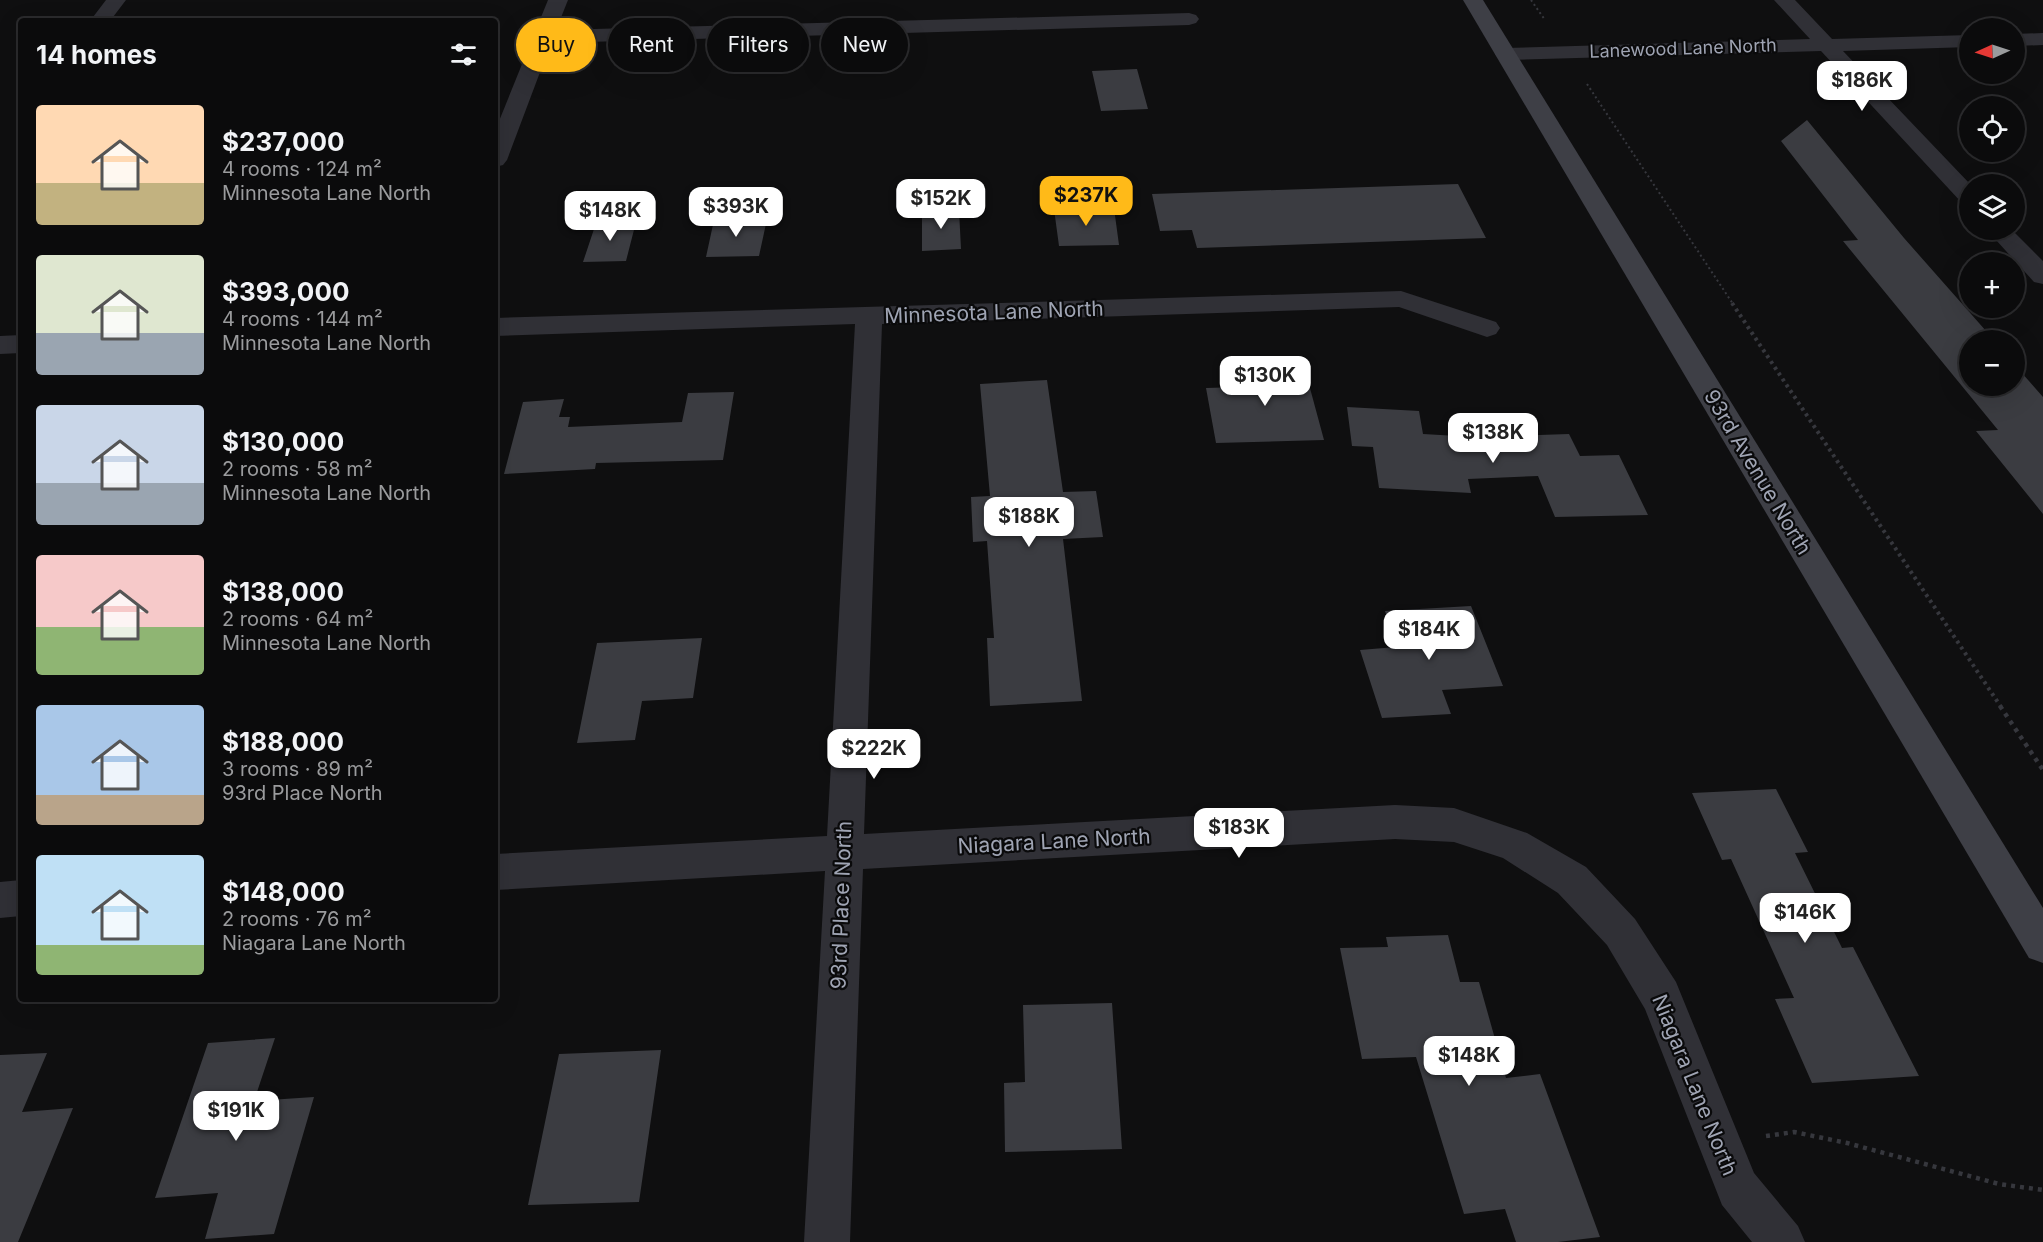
<!DOCTYPE html>
<html lang="en">
<head>
<meta charset="utf-8">
<style>
  :root { --surface:#0b0b0c; --page:#141415; --text:#f1f3f6; --muted:#9a9b9d; --line:#2b2b2d; --accent:#ffba18 }
  body { margin:0; font-family:Inter,sans-serif; background:var(--page); color:var(--text); height:100vh; display:flex; flex-direction:column; font-size:22px; white-space:nowrap }
  * { box-sizing:border-box; margin:0 }
  p { font-size:20px; color:var(--muted) }
  .icon { flex:none; width:33px; height:33px; fill:none; stroke:currentColor; stroke-width:2; stroke-linecap:round; stroke-linejoin:round }
  .map { position:relative; flex:1; overflow:hidden }
  .details { position:absolute; left:18px; top:18px; width:480px; height:984px; display:flex; flex-direction:column; background:var(--surface); border-radius:6px; box-shadow:0 6px 24px #0002,0 0 0 2px var(--line) }
  .details>* { flex:none }
  .hud { position:absolute; left:516px; top:18px; width:570px; height:54px; display:flex; gap:12px }
  .needle { width:39px; rotate:267deg }
  .fabs { position:absolute; left:1959px; top:18px; display:grid; gap:12px }
  .fabs a { display:grid; place-items:center; width:66px; height:66px; border-radius:50%; background:var(--surface); box-shadow:0 6px 24px #0002,0 0 0 2px var(--line); font-size:30px }
  .price { position:absolute; translate:-50% -51px; padding:0 14px; border-radius:12px; background:#fff; color:#222; font-size:20px; line-height:39px; filter:drop-shadow(0 2px 3px #0008) }
  .price::after { content:''; position:absolute; left:50%; top:36px; width:18px; height:14px; margin-left:-9px; background:inherit; clip-path:polygon(0 0,100% 0,50% 100%) }
  .price.current { background:var(--accent); color:#111 }
  ul { padding:0; list-style:none }
  li { display:flex; align-items:center; gap:18px; height:150px; padding:0 18px }
  li span { display:grid; place-items:center; flex:none; width:168px; height:120px; border-radius:6px; color:#555 }
  li>.icon { margin-inline-start:auto }
  span .icon { width:72px; height:72px; fill:#fffc; stroke-width:1 }
  li b { font-size:26px }
  h2 { display:flex; justify-content:space-between; align-items:center; height:72px; padding:0 18px; font-size:26px }
  .pill { padding:0 21px; border-radius:27px; background:var(--surface); box-shadow:0 6px 24px #0002,0 0 0 2px var(--line); font-size:21px; line-height:54px }
  .pill.current { background:var(--accent); color:#111 }
  .map>svg:first-child { display:block }
  .building { fill:#3b3c41 }
  .lines { fill:none; stroke-linecap:round; stroke-linejoin:round }
  .path-far2 { stroke:#36373d; stroke-width:2; stroke-dasharray:2 3; stroke-linecap:butt }
  .path-far1 { stroke:#36373d; stroke-width:4; stroke-dasharray:3 4; stroke-linecap:butt }
  .path { stroke:#36373d; stroke-width:4.5; stroke-dasharray:4 5; stroke-linecap:butt }
  .minor { fill:#303036; fill-rule:evenodd }
  .secondary { fill:#3e3f46; fill-rule:evenodd }
  .labels { text-anchor:middle; dominant-baseline:central; stroke-width:4.5; stroke-linejoin:round; paint-order:stroke }
  .far-street-label { font-size:18px; fill:#9fa4b3; stroke:#0a0a0b }
  .street-label { font-size:21px; fill:#9fa4b3; stroke:#0a0a0b }
</style>
</head>
<body>
<div class="map">
<svg width="2043" height="1242" viewBox="0 0 2043 1242">
  <rect width="100%" height="100%" fill="#0f0f10"/>
  <path class="building" d="M1137,69l11,40 -47,2 -9,-40z
    M1807,120l97,118 90,102h-24v46h44v-22l29,33v117l-67,-83 22,-1 -155,-189 15,-1 -77,-99z
    M1458,184l28,54 -289,10 -5,-18 -32,1 -8,-37z
    M1114,208l5,37 -60,1 -5,-37z
    M959,210l2,39 -39,2v-40z
    M767,219l-8,37 -53,1 8,-37z
    M636,222l-10,39 -43,1 13,-39z
    M1304,366l20,74 -108,3 -10,-55 34,-1 -4,-19z
    M1047,380l16,112 33,-1 7,46 -40,2 19,162 -92,5 -3,-68h7l-7,-97 -14,1 -2,-45 19,-1 -10,-112z
    M734,392l-11,68 -127,3 -1,6 -91,5 19,-72 41,-3 -5,18h11l-2,10 114,-5 6,-29z
    M1347,407l72,4 4,23 52,3 94,-3 11,22 39,-1 29,60 -93,2 -17,-41 -70,3 3,14 -92,-5 -6,-41 -21,-1z
    M1471,606l32,80 -61,4 9,24 -69,4 -22,-68 36,-3 -11,-36z
    M702,638l-9,60 -51,3 -7,39 -58,3 20,-100z
    M1776,789l32,63 -13,1 47,95 11,-1 66,129 -107,7 -37,-84 19,-1 -63,-139 -9,1 -30,-67z
    M1448,935l12,47h19l27,96 34,-4 60,163 -42,5h-42l-11,-33 -41,5 -48,-157 -54,2 -22,-111 48,-1 -2,-10z
    M1112,1003l10,146 -117,3 -1,-69 21,-1 -2,-77z
    M275,1038l-21,63 60,-4 -40,137 -69,5 13,-46 -63,5 53,-155z
    M661,1050l-22,152 -111,3 31,-151z
    M47,1053l-25,59 51,-4 -55,134h-18v-187z"/>
  <g class="lines">
    <path class="path-far2" d="M1531,0l14,20
      M1587,84l146,220"/>
    <path class="path-far1" d="M1732,303l269,404"/>
    <path class="path" d="M2000,706l43,64
      M1766,1136l28,-4 53,11 152,41 44,6"/>
    <path class="minor" d="M106,0h20l-16,21h-20z
      M548,0h20l-12,30 633,-17 7,2 3,4 -3,4 -7,2 -638,18 -44,117 -4,5 -8,2v-36z
      M1774,0h21l37,39 138,-4v12l-127,4 127,133v21l-8,-2 -141,-152 -316,9 -7,-2 -3,-4 3,-4 7,-2 305,-9z
      M2043,33v12l-29,1v-12z
      M1987,230h25l31,31v23l-9,-2z
      M1401,291l95,31 4,6 -4,6 -9,3 -88,-30 -517,17 -18,510 531,-29 59,3 73,25 59,34 49,52 41,63 78,191 44,53 7,16h-53l-30,-37 -77,-196 -38,-64 -49,-52 -55,-35 -49,-16 -59,-3 -532,30 -13,373h-46l21,-371 -330,19v-36l332,-18 28,-512 -360,12v-18z
      M21,335v18l-21,1v-18z
      M21,880v36l-21,2v-36z"/>
    <path class="secondary" d="M1463,0h20l560,908v55l-14,-5z"/>
  </g>
  <g class="labels">
    <g class="far-street-label">
      <text transform="translate(1683 48) rotate(-2)">Lanewood Lane North</text>
    </g>
    <g class="street-label">
      <text transform="translate(994 312) rotate(-2)">Minnesota Lane North</text>
      <text transform="translate(1758 472) rotate(59)">93rd Avenue North</text>
      <text transform="translate(1054 841) rotate(-3)">Niagara Lane North</text>
      <text transform="translate(841 905) rotate(-88)">93rd Place North</text>
      <text transform="translate(1695 1085) rotate(68)">Niagara Lane North</text>
    </g>
  </g>
</svg>
<div class="fabs">
<a><svg class="needle" viewBox="-14 -14 28 28"><path d="M0-13l5 13h-10z" fill="#e53935"/><path d="M0 13l5-13h-10z" fill="#9a9b9d"/></svg></a>
<a><svg class="icon" aria-label="locate" viewBox="0 0 24 24"><circle cx="12" cy="12" r="6"/><path d="M12 2v4M12 18v4M2 12h4M18 12h4"/></svg></a>
<a><svg class="icon" aria-label="layers" viewBox="0 0 24 24"><path d="M12 4l9 5-9 5-9-5zM3 14l9 5 9-5"/></svg></a>
<a>+</a>
<a>−</a>
</div>
<b class="price" style="left:1862px;top:112px">$186K</b>
<b class="price current" style="left:1086px;top:227px">$237K</b>
<b class="price" style="left:941px;top:230px">$152K</b>
<b class="price" style="left:736px;top:238px">$393K</b>
<b class="price" style="left:610px;top:242px">$148K</b>
<b class="price" style="left:1265px;top:407px">$130K</b>
<b class="price" style="left:1493px;top:464px">$138K</b>
<b class="price" style="left:1029px;top:548px">$188K</b>
<b class="price" style="left:1429px;top:661px">$184K</b>
<b class="price" style="left:874px;top:780px">$222K</b>
<b class="price" style="left:1239px;top:859px">$183K</b>
<b class="price" style="left:1805px;top:944px">$146K</b>
<b class="price" style="left:1469px;top:1087px">$148K</b>
<b class="price" style="left:236px;top:1142px">$191K</b>
<div class="hud">
<a class="pill current">Buy</a>
<a class="pill">Rent</a>
<a class="pill">Filters</a>
<a class="pill">New</a>
</div>
<section class="details">
<h2>14 homes<svg class="icon" aria-label="filters" viewBox="0 0 24 24"><path d="M4 7h16M4 17h16"/><circle cx="9" cy="7" r="2"/><circle cx="15" cy="17" r="2"/></svg></h2>
<ul>
<li><span style="background:linear-gradient(#ffd9b3 65%,#c2b280 0)"><svg class="icon" aria-label="home" viewBox="0 0 24 24"><path d="M3 11l9-7 9 7M6 9v11h12V9"/></svg></span><div><b>$237,000</b><p>4 rooms · 124 m²</p><p>Minnesota Lane North</p></div></li>
<li><span style="background:linear-gradient(#dfe7d0 65%,#9aa5b1 0)"><svg class="icon" aria-label="home" viewBox="0 0 24 24"><path d="M3 11l9-7 9 7M6 9v11h12V9"/></svg></span><div><b>$393,000</b><p>4 rooms · 144 m²</p><p>Minnesota Lane North</p></div></li>
<li><span style="background:linear-gradient(#c9d6e8 65%,#9aa5b1 0)"><svg class="icon" aria-label="home" viewBox="0 0 24 24"><path d="M3 11l9-7 9 7M6 9v11h12V9"/></svg></span><div><b>$130,000</b><p>2 rooms · 58 m²</p><p>Minnesota Lane North</p></div></li>
<li><span style="background:linear-gradient(#f6c9c9 60%,#8fb573 0)"><svg class="icon" aria-label="home" viewBox="0 0 24 24"><path d="M3 11l9-7 9 7M6 9v11h12V9"/></svg></span><div><b>$138,000</b><p>2 rooms · 64 m²</p><p>Minnesota Lane North</p></div></li>
<li><span style="background:linear-gradient(#a9c7e8 75%,#b9a48a 0)"><svg class="icon" aria-label="home" viewBox="0 0 24 24"><path d="M3 11l9-7 9 7M6 9v11h12V9"/></svg></span><div><b>$188,000</b><p>3 rooms · 89 m²</p><p>93rd Place North</p></div></li>
<li><span style="background:linear-gradient(#bfe0f5 75%,#8fb573 0)"><svg class="icon" aria-label="home" viewBox="0 0 24 24"><path d="M3 11l9-7 9 7M6 9v11h12V9"/></svg></span><div><b>$148,000</b><p>2 rooms · 76 m²</p><p>Niagara Lane North</p></div></li>
</ul>
</section>
</div>
</body>
</html>
